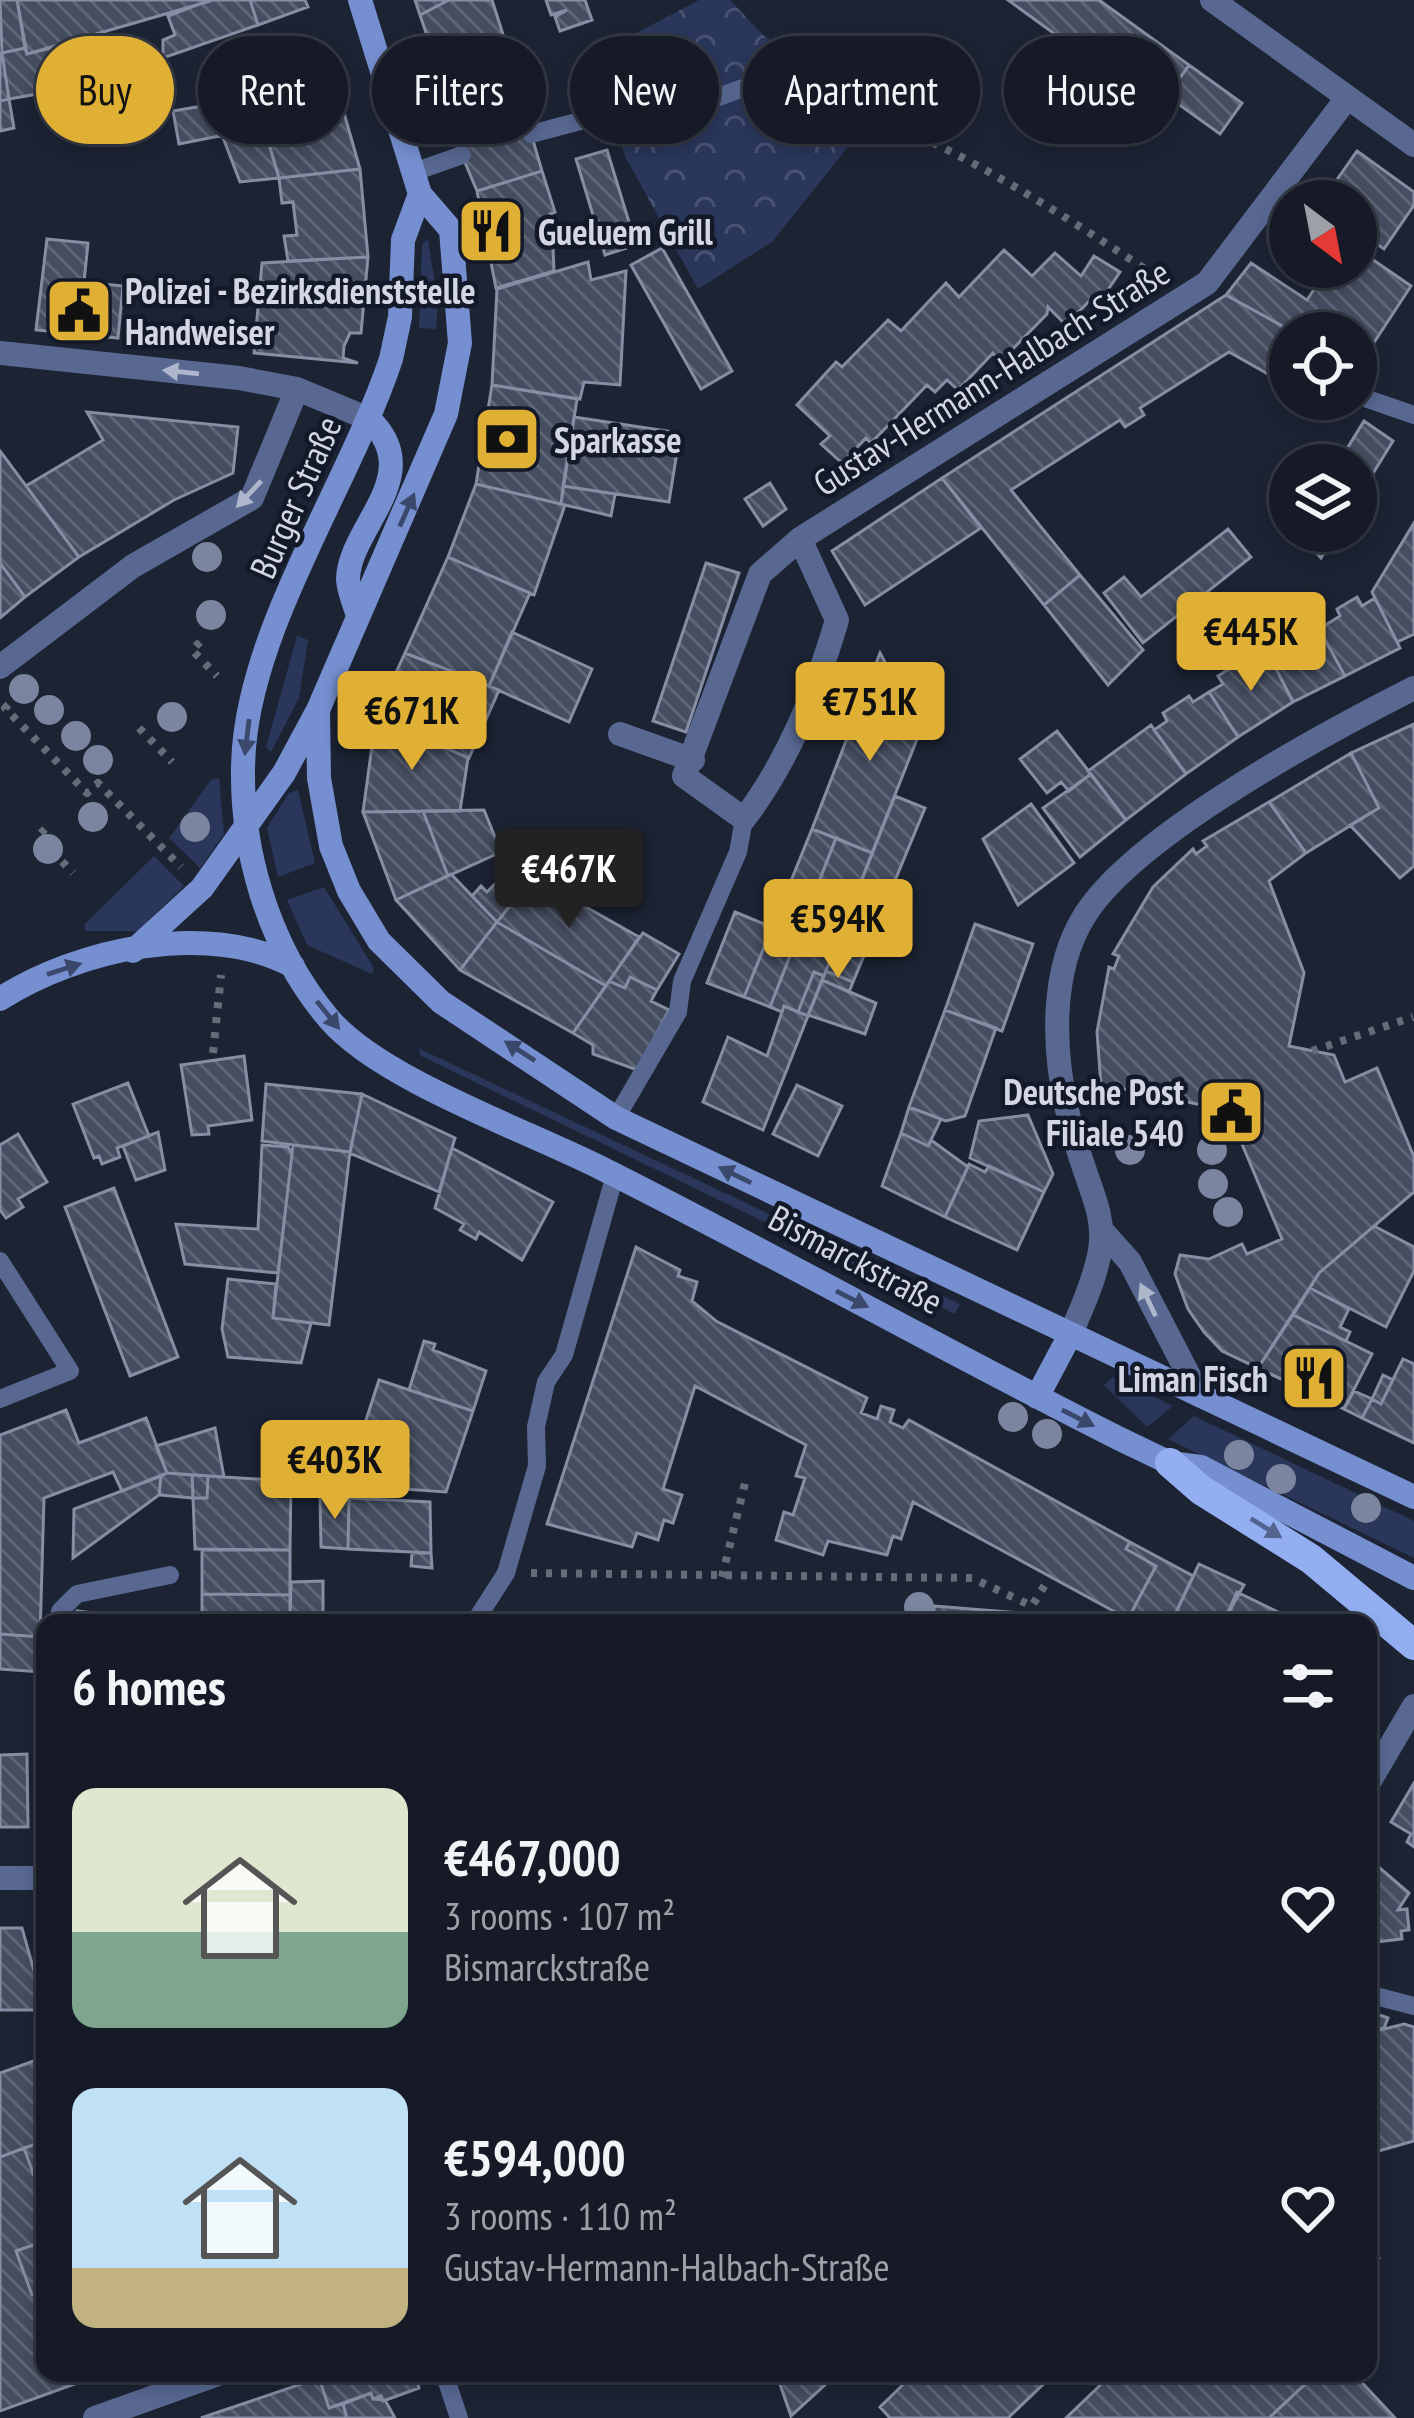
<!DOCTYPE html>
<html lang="en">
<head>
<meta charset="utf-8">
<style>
  :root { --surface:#151a26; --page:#1e232e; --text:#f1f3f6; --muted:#9da1a7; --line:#343843; --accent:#dfb034 }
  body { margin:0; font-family:"PT Sans Narrow",sans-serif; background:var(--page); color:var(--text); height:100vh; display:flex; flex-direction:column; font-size:45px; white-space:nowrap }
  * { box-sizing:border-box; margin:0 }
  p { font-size:39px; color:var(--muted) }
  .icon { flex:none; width:66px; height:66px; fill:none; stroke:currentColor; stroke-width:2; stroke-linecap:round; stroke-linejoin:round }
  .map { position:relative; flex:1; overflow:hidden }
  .details { position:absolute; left:36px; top:1614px; width:1341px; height:768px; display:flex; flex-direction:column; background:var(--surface); border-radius:24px; box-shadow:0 6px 18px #0003,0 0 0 3px var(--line) }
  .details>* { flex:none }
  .top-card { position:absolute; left:36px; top:36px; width:1344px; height:108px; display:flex; gap:24px }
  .needle { width:78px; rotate:148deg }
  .tools { position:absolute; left:1269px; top:180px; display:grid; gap:24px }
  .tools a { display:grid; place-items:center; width:108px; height:108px; border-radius:50%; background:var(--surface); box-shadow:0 6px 18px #0003,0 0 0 3px var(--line); font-size:60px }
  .price { position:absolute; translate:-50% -102px; padding:0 27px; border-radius:12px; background:var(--accent); color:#111; font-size:39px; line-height:78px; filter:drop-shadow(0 3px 6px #0008) }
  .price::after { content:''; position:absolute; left:50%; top:72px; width:36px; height:27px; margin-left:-18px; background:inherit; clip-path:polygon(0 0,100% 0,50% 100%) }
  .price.selected { background:#222; color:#fff }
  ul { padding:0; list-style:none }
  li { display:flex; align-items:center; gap:36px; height:300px; padding:0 36px }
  li span { display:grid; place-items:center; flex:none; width:336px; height:240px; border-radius:24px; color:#555 }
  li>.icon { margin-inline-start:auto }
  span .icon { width:144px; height:144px; fill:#fffc; stroke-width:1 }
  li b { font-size:51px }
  h2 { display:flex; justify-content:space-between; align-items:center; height:144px; padding:0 36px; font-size:51px }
  .chip { padding:0 42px; border-radius:54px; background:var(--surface); box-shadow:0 6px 18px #0003,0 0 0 3px var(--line); font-size:42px; line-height:108px }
  .chip.selected { background:var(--accent); color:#111 }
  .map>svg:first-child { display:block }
  .grass { fill:#2a375b }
  .park { fill:url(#park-crowns) }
  .building { fill:url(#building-back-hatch); stroke:#858ea3; stroke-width:3 }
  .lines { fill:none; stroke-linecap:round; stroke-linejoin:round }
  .path { stroke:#646b79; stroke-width:8; stroke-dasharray:6 9; stroke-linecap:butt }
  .lane { stroke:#586891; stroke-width:18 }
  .street { stroke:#586891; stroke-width:24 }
  .secondary { stroke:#758fd0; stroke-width:24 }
  .primary { stroke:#93aff2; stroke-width:30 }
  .tree { fill:#7b859f }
  .oneway { fill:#adb6ca }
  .oneway2 { fill:#3a486c }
  .oneway3 { fill:#53648e }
  .labels { text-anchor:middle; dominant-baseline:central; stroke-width:9; stroke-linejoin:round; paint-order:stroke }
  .poi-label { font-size:36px; font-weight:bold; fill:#d2d7e3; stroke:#131929; text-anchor:start }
  .street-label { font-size:36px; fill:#d2d7e3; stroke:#131929 }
</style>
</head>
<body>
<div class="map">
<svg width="1414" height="2418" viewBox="0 0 1414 2418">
  <defs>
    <pattern id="park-crowns" width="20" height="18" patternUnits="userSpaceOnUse" patternTransform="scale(3)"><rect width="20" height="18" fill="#2a375b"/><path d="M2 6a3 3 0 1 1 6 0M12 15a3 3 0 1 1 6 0" fill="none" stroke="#485372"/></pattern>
    <pattern id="building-back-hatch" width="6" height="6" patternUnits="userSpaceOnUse" patternTransform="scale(3)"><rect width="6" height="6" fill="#454d60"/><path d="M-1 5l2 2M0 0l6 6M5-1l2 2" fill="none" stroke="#5f6677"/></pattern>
  </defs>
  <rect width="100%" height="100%" fill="#1c2333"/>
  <path class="grass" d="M428,239l10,64 -2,26 -17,-1 3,-84z
    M297,636l11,4 -9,58 -28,54 -5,-5z
    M219,778l5,56 -24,34 -31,-30 42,-58z
    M298,790l17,73 -37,14 -11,-49 22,-35z
    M154,856l30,30 -46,45h-53v-7z
    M324,887l50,81 -2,6 -65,-29 -20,-45z
    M418,1048l542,256 -5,10 -534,-258z
    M1113,1377l60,29 -26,21 -43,-42z
    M1194,1416l220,105v37l-246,-119z"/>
  <path class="park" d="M699,0h31l33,35 112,78 -103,129 -74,47 -72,-131 -37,-100z"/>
  <path class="building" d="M0,0h17l8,48 -23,5z
    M17,0h193v1l-183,53z
    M250,0l8,25 -95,33v-18l12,-5 -7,-19 42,-16z
    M250,0h55l3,7 -50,18z
    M415,0h34l-29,15z
    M449,0h43l22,69 -64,35 -30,-89z
    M546,0h39l7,20 -32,11 -5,-14 12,-7 -16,5z
    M1008,0h91l90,65 -31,44z
    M104,35l8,46 -103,18 -7,-46 23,-5 2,6z
    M2,53l7,46 -9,2v-47z
    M1189,65l53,38 -22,31 -53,-38z
    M511,70l15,47 -6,2 5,13 5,-2 12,41 -65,20 -21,-50 -6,-37z
    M334,78l26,91 -81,9 -24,-81 30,-3z
    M117,79l7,40 -33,6 -10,-39z
    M81,86l3,18 -34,6 -4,-18z
    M249,98l6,31 -76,15 -6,-33z
    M9,99l5,29 -14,3v-30z
    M264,127l15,51 -39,4 -18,-47z
    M607,150l29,95 -31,10 -29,-96z
    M1357,151l57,41v13l-30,44 -28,-19v-29h-34z
    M360,169l8,88 -80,4 -4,-25 13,-1 -4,-33 -11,1 -3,-25z
    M542,171l13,41 -5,2 9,31 -6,2 1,24 -58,17 -19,-97z
    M47,239l41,4 -4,39 39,4 -5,52 -82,-8z
    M662,248l70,123 -31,18 -70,-124z
    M1356,248l55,38 -53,81 -2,-34h-61l-69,-38 25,-32 56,37 22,-33h27z
    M1004,250l28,26 23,-23 26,23 13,-20 26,16 -17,25 -6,-4 -31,32 -18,-18 -1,7 -47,48 -7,-9 -35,37 -11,-10 -12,12 -8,-7 -56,58 -5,-5 -24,25 -21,-19 9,-8 -33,-31 39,-43 6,5 46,-47 13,11 45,-48 13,14z
    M368,257l-7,76h-11l-6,13 -1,12 15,5 -104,-10 8,-90z
    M588,262l3,18 35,-9 -6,114 -36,-3 -4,17 -88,-14 5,-96z
    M1226,295l69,38h-5v40l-6,10 -55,-31 -89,56 4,7 -19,12 -5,-7 -109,70 69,85 -36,30 -102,-127z
    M492,385l85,14 -16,105 -85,-20z
    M87,412l151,15 -5,46 -59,27 -95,57 -53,-71 77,-46z
    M574,417l106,16 -11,69 -106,-16z
    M1364,421l29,20 -37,60v-36h-19z
    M0,451l79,106 -54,40 -25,-34z
    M942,478l39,50 -116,77 -33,-54z
    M770,483l16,26 -23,17 -18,-27z
    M476,484l89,21 -31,90 -86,-38z
    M563,486l52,8 -4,22 -50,-12z
    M1414,523v111l-17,8 -25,-50z
    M1228,529l23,28 -108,86 -39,-50 20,-16 17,20z
    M1297,531h41l-17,27z
    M448,557l82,36 -41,93 -84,-33z
    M0,563l25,34 -25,21z
    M706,563l33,10 -53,159 -33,-11z
    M1080,575l63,75 -35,35 -64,-80z
    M1357,597l5,9 13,-8 25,50 -55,28 -26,-47 21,-13 -3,-7z
    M1319,629l26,47 -52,26 -24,-47z
    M512,632l80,37 -23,53 -80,-36z
    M405,653l94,37 -30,68 -93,-41z
    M880,653l41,76 -49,124 -60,-24z
    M1269,655l24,47 -55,35 -29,-45 14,-8 -5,-8 28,-18 6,8z
    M1209,692l29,45 -52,37 -32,-44 13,-9 -4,-8 26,-17 4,6z
    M376,717l92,41 -8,53 -97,1z
    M1414,724v142l-14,12 -50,-53 29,-17 -28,-55z
    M1151,725l35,49 -60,46 -38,-49z
    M1057,731l34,43 -22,17 -8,-9 -14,11 -27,-34z
    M1351,753l28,55 -73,45 -37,-51z
    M1091,774l35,46 -46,37 -37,-49z
    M895,796l30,12 -72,174 -27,-11z
    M1269,802l37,51 -37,28 35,92 -15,73 45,9 11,27 32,-14 37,89v35l-95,81 -61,95 -36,-17 -18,-19 -16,-23 -13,-35 5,-19 29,4 33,-15 5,10 35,-15 -43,-102 -39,-27 2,-5 -78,-16 -22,10 -5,-67 12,-65 5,2 5,-13 -6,-2 40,-67 40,-38 3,5 11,-8 -4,-5z
    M1031,804l43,59 -56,42 -35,-66z
    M484,810l17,42 -53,24 -25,-65z
    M423,811l25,65 -52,24 -33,-88z
    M812,829l24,9 -66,169 -26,-10z
    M836,838l36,15 -48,123 -10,-4 -16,40 -14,-6 -2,6 -12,-5z
    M451,874l46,48 -37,48 -64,-70z
    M502,877l17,18 -22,27 -25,-26 9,-10 6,6z
    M533,877l106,60 -33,49 -109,-64z
    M735,912l37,15 -28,70 -37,-14z
    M497,922l109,64 -33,47 -113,-63z
    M975,924l58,20 -31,87 -57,-21z
    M643,933l36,21 -22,36 -27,-13 -5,11 -16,-7z
    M826,971l27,11 -4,10 -27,-12z
    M814,972l10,4 -16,40 -10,-4z
    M630,977l27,13 -6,11 18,9 -32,60 -44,-16v-9l-20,-12 36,-52 16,7z
    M822,980l54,23 -11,31 -57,-19z
    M784,1006l24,10 -45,114 -60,-28 25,-65 39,19z
    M945,1010l51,18 -31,88 -19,5 -37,-14z
    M244,1056l8,64 -44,6 1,8 -17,1 -11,-70z
    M128,1083l21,53 -32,12 3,9 -18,7 -3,-8 -5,2 -21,-54z
    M266,1084l96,10 -12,58 -88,-11z
    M797,1085l45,21 -24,50 -45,-22z
    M362,1094l93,44 -16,54 -89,-39z
    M909,1107l32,12 -13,27 -27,-13z
    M1028,1115l25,59 -9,18 -74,-34 9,-37z
    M158,1132l7,38 -29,10 -13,-34z
    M901,1133l27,13 3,-6 37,27 -23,50 -63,-31z
    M18,1134l29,48 -29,17 5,8 -17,11 -6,-8v-65z
    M262,1145l26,2 4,7 -14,119 -93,-9 -9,-40 82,5z
    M293,1145l57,7 -21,173 -56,-7z
    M452,1148l101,54 -31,58 -43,-28 -3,7 -16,-9 4,-6 -29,-16z
    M969,1164l16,8 4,-6 55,26 -27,58 -72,-33z
    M114,1188l64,169 -48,19 -65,-169z
    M1374,1226l40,21v24l-28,56 -76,-39 9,-15z
    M636,1247l44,23 -2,6 19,6 -5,19 24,20 151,77 -6,15 16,6 4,-13 13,4 -4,12 13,6 6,-8 221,122 -4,7 30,17 -28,53 -215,-117 -12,37 -8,-3 -6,19 -59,-14 -5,14 -47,-15 8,-28 9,3 12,-37 -9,-2 10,-31 -111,-59 -32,103 19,6 -9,28 -9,-3 -6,20 -21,-7 -5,14 -85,-23z
    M228,1279l48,5 -3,34 38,5 -10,40 -73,-6 -6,-28z
    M1310,1288l39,21 -9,18 10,5 -4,9 -53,-26z
    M1293,1315l79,39 -28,55 -86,-41z
    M424,1341l11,3 -2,6 53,21 -13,40 -64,-21z
    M1403,1359l11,5v79l-52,-25 10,-19 9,5z
    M1383,1375l10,5 -12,24 -9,-5z
    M379,1380l94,31 -27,81 -101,-7z
    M1354,1391l18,8 -10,19 -18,-9z
    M66,1410l13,33 67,-25 21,55 -45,18 -9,-19 -69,26 -4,139 -40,-3v-199z
    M215,1428l9,49 -57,-4 -11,-27z
    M167,1473l25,2 1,23 -34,-3 2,-19z
    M192,1475l16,1 -1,22h-14z
    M161,1476l-2,19 -86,63 1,-49z
    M208,1476l83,5 -1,69 -95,-1 -2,-51h14z
    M320,1496l29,2 -1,51 -27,-2z
    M349,1498l81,4 1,51 -83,-4z
    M1130,1542l63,34 -22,47 -43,-4 28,-53 -30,-17z
    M202,1550h88v45l-88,-1z
    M412,1553h19l1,15 -21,-2z
    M1199,1564l45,21 -21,38h-52z
    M323,1581v42h-33l1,-41z
    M1237,1592l43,21 -5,10h-52z
    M202,1594l88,1v28h-88z
    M934,1606l101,8 -1,9h-100z
    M77,1611l102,12h-104z
    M1035,1614l35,6 6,3h-42z
    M0,1634l40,3v35l-40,-3z
    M27,1754l1,73h-28v-72z
    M1414,1783v64l-7,-5 4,-8 -20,-12z
    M1374,1863l35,30 -11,17 9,-1 2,21 -8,1 1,8 -34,4v-75z
    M0,1928h22l23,82h-45z
    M1368,2011l20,7 -4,10 -16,5z
    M1404,2024l10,3v114l-46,13v-121z
    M45,2057v84l-45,16v-84z
    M45,2141v65l-21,-58z
    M24,2148l21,58v35l-29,10 16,44 13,-4v82h60l-105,38v-254z
    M1368,2218l11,40 -11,3z
    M45,2241v50l-13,4 -16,-44z
    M332,2373h82l5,15 -36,13 -2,-5 -8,3 -2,-6 -42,15 -10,-30z
    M776,2373h62l-47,43z
    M915,2373h140l-47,45h-118l-10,-11z
    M1113,2373h204l-48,45h-203z
    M1317,2373h36l42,45h-126z
    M319,2378l10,30 14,-4 4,14h-146z
    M371,2393l2,6 12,1 10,18h-48l-4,-14z"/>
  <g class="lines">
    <path class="path" d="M777,88c137,27 267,115 382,190
      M200,642l-8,8 25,26
      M19,694l-14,14 82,85 11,-10 83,84
      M139,728l33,34
      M45,829l-7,7 35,37
      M1312,1051l101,-34
      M213,1053l8,-78
      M531,1573l441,5 60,28 14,-23
      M722,1577l24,-98"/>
    <path class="lane" d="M531,134l95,-25 8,19 120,-44
      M414,172l48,-17
      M1356,395l58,20
      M1297,400l6,-1
      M616,1118l62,-106 4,-31 56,-129 6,-33
      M0,1261l70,110 -70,28
      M59,1623l1,-12 17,-17 93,-19
      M474,1623l32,-50 31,-107 -1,-39 10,-45 18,-27 51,-180
      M1368,1994l46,12
      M444,2373l15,45"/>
    <path class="street" d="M1212,0l202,145
      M0,353l239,25 58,11 72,30
      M800,539l37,81c-21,71 -48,140 -93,199l-60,-43 76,-202 40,-35 407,-256 140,-185
      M0,667l133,-101 119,-68 45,-109
      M620,734l73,26
      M1105,1234l25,28 69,133
      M1070,1335c56,-123 25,-108 -3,-225 -14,-61 -17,-140 18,-195 51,-81 242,-183 329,-227
      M1368,1784l46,-78
      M0,1878h45
      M95,2418l126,-45"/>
    <path class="secondary" d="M420,194l-17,46 -3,77 -9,42c-41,123 -137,262 -147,389 -7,94 23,198 85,271 52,61 200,112 276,151 173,87 342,182 515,269l50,24 31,4 213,111
      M358,616c-3,-11 -10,-26 -10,-37 1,-52 80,-104 21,-160
      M318,710l1,68 12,68 18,45 30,50 62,61 175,116 798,379
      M133,951l69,-63 82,-115 34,-63 128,-296 14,-71 -9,-113 -31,-36 -60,-194
      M0,999c78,-50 208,-79 293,-33
      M1037,1397l33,-62"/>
    <path class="primary" d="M1170,1463l31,27 110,69 103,86"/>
  </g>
  <g class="tree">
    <circle cx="207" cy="557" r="15"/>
    <circle cx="211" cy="615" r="15"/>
    <circle cx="24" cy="689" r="15"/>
    <circle cx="49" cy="710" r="15"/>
    <circle cx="172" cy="717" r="15"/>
    <circle cx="76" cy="736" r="15"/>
    <circle cx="98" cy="760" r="15"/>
    <circle cx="93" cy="817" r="15"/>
    <circle cx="195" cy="827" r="15"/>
    <circle cx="48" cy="849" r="15"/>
    <circle cx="1130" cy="1150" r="15"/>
    <circle cx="1212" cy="1150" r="15"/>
    <circle cx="1213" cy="1184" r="15"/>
    <circle cx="1228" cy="1212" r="15"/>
    <circle cx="1013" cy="1417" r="15"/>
    <circle cx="1047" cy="1434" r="15"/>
    <circle cx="1239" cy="1455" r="15"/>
    <circle cx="1281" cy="1479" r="15"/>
    <circle cx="1366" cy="1508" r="15"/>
    <circle cx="919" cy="1607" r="15"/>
  </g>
  <defs><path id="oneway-solid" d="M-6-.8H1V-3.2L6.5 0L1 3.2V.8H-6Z" transform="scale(3)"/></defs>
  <g class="oneway">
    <use href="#oneway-solid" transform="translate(181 372) rotate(-174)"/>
    <use href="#oneway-solid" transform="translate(249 494) rotate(133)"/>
    <use href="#oneway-solid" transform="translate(1148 1300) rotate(-115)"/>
  </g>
  <g class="oneway2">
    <use href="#oneway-solid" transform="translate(407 510) rotate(-66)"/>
    <use href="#oneway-solid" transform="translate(247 737) rotate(97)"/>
    <use href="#oneway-solid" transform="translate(64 969) rotate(-18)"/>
    <use href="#oneway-solid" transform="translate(328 1015) rotate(51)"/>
    <use href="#oneway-solid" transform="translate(520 1051) rotate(-147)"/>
    <use href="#oneway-solid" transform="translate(735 1175) rotate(-154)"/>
    <use href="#oneway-solid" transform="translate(852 1299) rotate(27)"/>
    <use href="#oneway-solid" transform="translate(1078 1418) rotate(27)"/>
  </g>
  <use class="oneway3" href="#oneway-solid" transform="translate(1266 1528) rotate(32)"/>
  <defs>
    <symbol id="restaurant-square" viewBox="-11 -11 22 22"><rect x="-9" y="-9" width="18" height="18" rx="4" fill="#dfb034" stroke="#131929"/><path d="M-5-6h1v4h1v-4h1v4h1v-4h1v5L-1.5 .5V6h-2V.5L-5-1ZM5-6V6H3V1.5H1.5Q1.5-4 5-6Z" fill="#111"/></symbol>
    <symbol id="civic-square" viewBox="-11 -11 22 22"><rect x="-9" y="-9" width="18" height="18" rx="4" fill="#dfb034" stroke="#131929"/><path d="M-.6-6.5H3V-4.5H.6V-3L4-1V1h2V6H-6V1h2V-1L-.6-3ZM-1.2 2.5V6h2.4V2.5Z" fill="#111"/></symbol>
    <symbol id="bank-square" viewBox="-11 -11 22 22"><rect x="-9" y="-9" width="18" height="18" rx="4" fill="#dfb034" stroke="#131929"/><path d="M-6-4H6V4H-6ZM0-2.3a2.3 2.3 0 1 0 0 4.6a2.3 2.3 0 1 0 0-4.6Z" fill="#111"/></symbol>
  </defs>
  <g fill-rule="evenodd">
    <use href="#restaurant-square" x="453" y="193" width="76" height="76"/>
    <use href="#civic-square" x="41" y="273" width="76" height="76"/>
    <use href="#bank-square" x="469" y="401" width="76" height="76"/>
    <use href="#civic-square" x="1193" y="1074" width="76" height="76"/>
    <use href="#restaurant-square" x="1276" y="1340" width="76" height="76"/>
  </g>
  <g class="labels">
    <g class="poi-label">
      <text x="538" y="231">Gueluem Grill</text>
      <text x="125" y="290">Polizei - Bezirksdienststelle<tspan x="125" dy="41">Handweiser</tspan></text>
      <text x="554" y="439">Sparkasse</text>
      <text x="1184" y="1091" text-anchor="end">Deutsche Post<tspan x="1184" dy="41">Filiale 540</tspan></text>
      <text x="1268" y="1378" text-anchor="end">Liman Fisch</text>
    </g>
    <g class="street-label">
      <text transform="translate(991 377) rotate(-32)">Gustav-Hermann-Halbach-Straße</text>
      <text transform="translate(295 497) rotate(-66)">Burger Straße</text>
      <text transform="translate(856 1259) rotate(28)">Bismarckstraße</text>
    </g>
  </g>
</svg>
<div class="tools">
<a><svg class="needle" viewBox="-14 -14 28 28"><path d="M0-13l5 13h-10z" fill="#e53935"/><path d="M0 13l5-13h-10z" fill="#9da1a7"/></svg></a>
<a><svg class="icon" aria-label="locate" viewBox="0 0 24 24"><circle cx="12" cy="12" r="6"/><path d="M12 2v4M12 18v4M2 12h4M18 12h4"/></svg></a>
<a><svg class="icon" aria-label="layers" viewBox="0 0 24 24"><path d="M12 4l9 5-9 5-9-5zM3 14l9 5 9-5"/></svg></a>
</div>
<b class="price" style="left:1251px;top:694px">€445K</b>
<b class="price" style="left:870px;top:764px">€751K</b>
<b class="price" style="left:412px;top:773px">€671K</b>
<b class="price selected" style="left:569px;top:931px">€467K</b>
<b class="price" style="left:838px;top:981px">€594K</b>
<b class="price" style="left:335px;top:1522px">€403K</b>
<div class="top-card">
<a class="chip selected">Buy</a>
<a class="chip">Rent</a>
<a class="chip">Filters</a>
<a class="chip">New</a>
<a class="chip">Apartment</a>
<a class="chip">House</a>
</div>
<section class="details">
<h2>6 homes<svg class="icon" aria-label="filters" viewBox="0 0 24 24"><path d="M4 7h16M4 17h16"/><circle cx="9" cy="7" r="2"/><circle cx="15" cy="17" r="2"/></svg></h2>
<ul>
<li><span style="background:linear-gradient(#dfe7d0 60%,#7fa58c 0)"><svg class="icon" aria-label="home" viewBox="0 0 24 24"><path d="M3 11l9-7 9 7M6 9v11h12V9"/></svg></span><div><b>€467,000</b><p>3 rooms · 107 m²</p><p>Bismarckstraße</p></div><svg class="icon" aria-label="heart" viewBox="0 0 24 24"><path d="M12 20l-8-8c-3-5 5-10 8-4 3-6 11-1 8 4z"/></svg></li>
<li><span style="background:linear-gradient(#bfe0f5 75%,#c2b280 0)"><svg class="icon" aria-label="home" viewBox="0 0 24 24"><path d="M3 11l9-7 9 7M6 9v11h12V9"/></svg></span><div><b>€594,000</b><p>3 rooms · 110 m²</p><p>Gustav-Hermann-Halbach-Straße</p></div><svg class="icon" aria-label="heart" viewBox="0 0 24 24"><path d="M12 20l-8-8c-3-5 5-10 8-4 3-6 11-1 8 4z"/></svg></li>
</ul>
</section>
</div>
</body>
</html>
